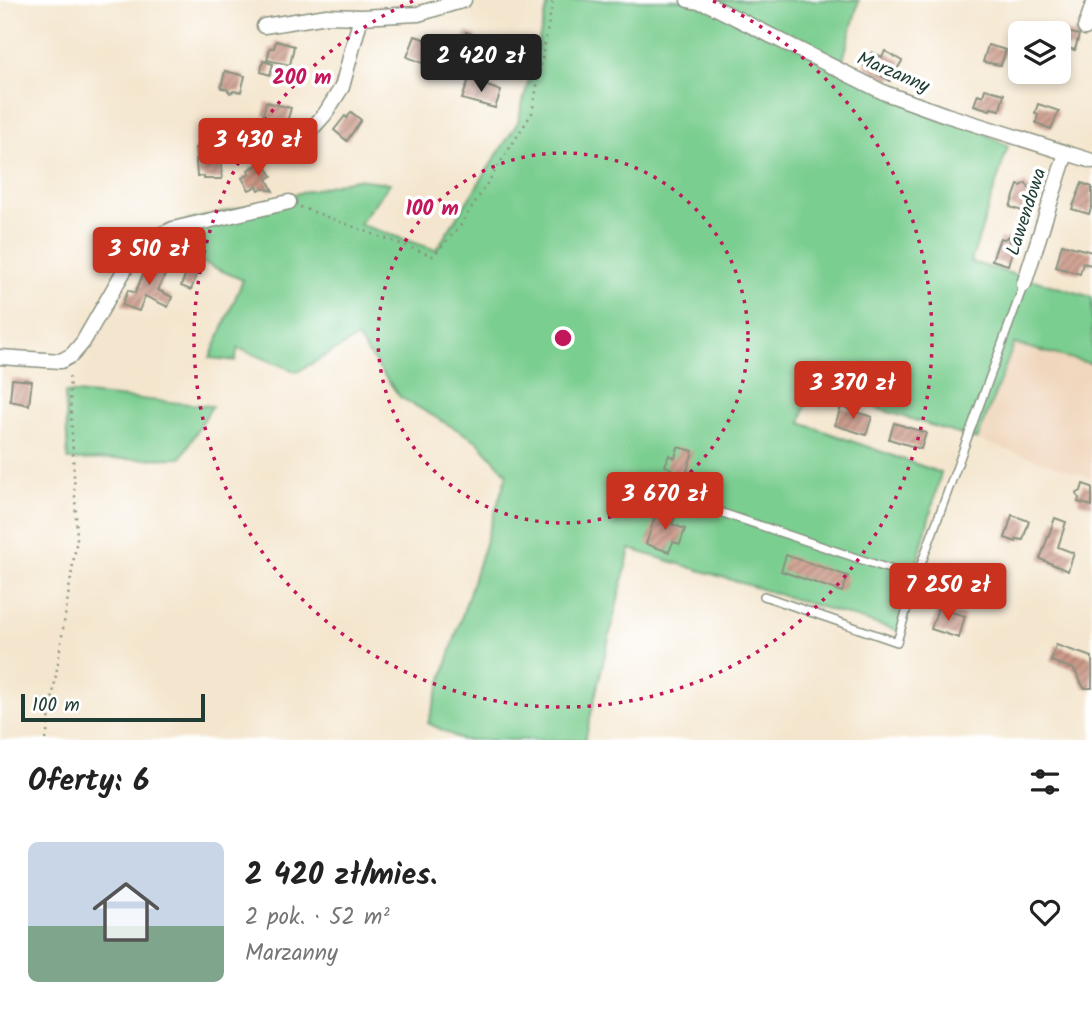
<!DOCTYPE html>
<html lang="pl">
<head>
<meta charset="utf-8">
<style>
  :root { --surface:#fff; --page:#f2f2f2; --text:#222; --muted:#767676; --accent:#c8321e }
  body { margin:0; font-family:Kalam,sans-serif; background:var(--page); color:var(--text); height:100vh; display:flex; flex-direction:column; font-size:26px; white-space:nowrap }
  * { box-sizing:border-box; margin:0 }
  p { font-size:23px; color:var(--muted) }
  .icon { flex:none; width:38px; height:38px; fill:none; stroke:currentColor; stroke-width:2; stroke-linecap:round; stroke-linejoin:round }
  .map { position:relative; height:740px; overflow:hidden }
  .details { display:flex; flex-direction:column; background:var(--surface); flex:1 }
  .details>* { flex:none }
  .controls { position:absolute; left:1008px; top:21px; display:grid; gap:14px }
  .controls a { display:grid; place-items:center; width:63px; height:63px; border-radius:10px; background:var(--surface); box-shadow:0 4px 10px #0003; font-size:35px }
  .scale { position:absolute; left:21px; bottom:18px; width:184px; box-sizing:border-box; padding-left:7px; border:4px solid #1f3d34; border-top:0; font-size:19px; line-height:24px; white-space:nowrap; color:#1f3d34; -webkit-text-stroke:5px #fff; paint-order:stroke }
  .price { position:absolute; translate:-50% -60px; padding:0 16px; border-radius:7px; background:var(--accent); color:#fff; font-size:23px; line-height:46px; filter:drop-shadow(0 2px 4px #0008) }
  .price::after { content:''; position:absolute; left:50%; top:42px; width:21px; height:16px; margin-left:-10px; background:inherit; clip-path:polygon(0 0,100% 0,50% 100%) }
  .price.on { background:#222; color:#fff }
  ul { padding:0; list-style:none }
  li { display:flex; align-items:center; gap:21px; height:175px; padding:0 28px }
  li span { display:grid; place-items:center; flex:none; width:196px; height:140px; border-radius:10px; color:#555 }
  li>.icon { margin-inline-start:auto }
  span .icon { width:84px; height:84px; fill:#fffc; stroke-width:1 }
  li b { font-size:30px }
  h2 { display:flex; justify-content:space-between; align-items:center; height:84px; padding:0 28px; font-size:30px }
  .map>svg:first-child { display:block }
  .built { fill:#f0d6bc }
  .grass { fill:#7ace90; stroke:#4c8662; stroke-width:2 }
  .building { fill:url(#building-hatch) }
  .lines { fill:none; stroke-linecap:round; stroke-linejoin:round }
  .lane-casing { stroke:#8a9281; stroke-width:10 }
  .street-casing { stroke:#8a9281; stroke-width:17 }
  .path { stroke:#8a9281; stroke-width:2.5; stroke-dasharray:2 5; stroke-linecap:butt }
  .lane { stroke:#fff; stroke-width:7 }
  .street { stroke:#fff; stroke-width:14 }
  .ring { fill:none; stroke:#c2185b; stroke-width:3.5; stroke-dasharray:3.5 7 }
  .labels { text-anchor:middle; dominant-baseline:central; stroke-width:7; stroke-linejoin:round; paint-order:stroke }
  .street-label { font-size:19px; fill:#1f3d34; stroke:#fff }
  .centre { fill:#c2185b; stroke:#fff; stroke-width:3.5 }
  .ring-label { font-size:21px; text-anchor:middle; font-weight:bold; fill:#c2185b; stroke:#fff; stroke-width:7; stroke-linejoin:round; paint-order:stroke }
</style>
</head>
<body>
<div class="map">
<svg width="1092" height="740" viewBox="0 0 1092 740">
  <defs>
    <pattern id="building-hatch" width="6" height="6" patternUnits="userSpaceOnUse" patternTransform="scale(1.75)"><rect width="6" height="6" fill="#ca9786"/><path d="M-1 1l2-2M0 6l6-6M5 7l2-2" fill="none" stroke="#a37c6e"/></pattern>
  </defs>
  <rect width="100%" height="100%" fill="#fff"/>
  <filter id="ink" filterUnits="userSpaceOnUse"><feTurbulence type="fractalNoise" baseFrequency=".0143" numOctaves="2"/><feDisplacementMap in="SourceGraphic" scale="14" xChannelSelector="R" yChannelSelector="G"/><feConvolveMatrix kernelMatrix="1 2 1 2 8 2 1 2 1" color-interpolation-filters="sRGB"/></filter>
  <filter id="wash" filterUnits="userSpaceOnUse"><feTurbulence type="fractalNoise" baseFrequency=".00686" numOctaves="4" result="noise"/><feDisplacementMap in="SourceGraphic" scale="28" xChannelSelector="R" yChannelSelector="G"/><feGaussianBlur stdDeviation="1.57" result="paint"/><feColorMatrix in="noise" values="0 0 0 0 0 0 0 0 0 0 0 0 0 0 0 0 0 1.4 0 .05"/><feComposite in="paint" operator="in"/></filter>
  <g filter="url(#wash)">
    <rect width="100%" height="100%" fill="#f4e6ce"/>
    <path class="built" d="M1014,344l78,20v114l-115,-38z"/>
    <path class="grass" d="M549,0h310l-16,60 165,86 -37,116 121,35v67l-78,-20 -37,96 -167,-53 -9,36 140,50 -42,158 -269,-82 -45,191h-123l-34,-17 79,-249 -30,-33 -77,-44 -43,-59 -60,34 -59,-24 -3,13 -25,-3 33,-78 -80,-35 4,-19 189,-47 34,4 -31,41 77,26 82,-128z
      M65,392l147,14 -31,52 -113,2z"/>
    <g id="blocks">
      <path class="building" d="M1063,31l16,4 -4,15 -16,-4z
        M466,32l11,4 -5,13 -11,-4z
        M415,36l18,6 -8,22 -18,-7z
        M276,41l18,5 -4,19 -23,-5 3,-12h4z
        M988,45l18,5 -5,15 -18,-3z
        M517,46l13,3 -7,28 -14,-3z
        M885,51l17,10 -12,20 -26,-15 8,-14 10,5z
        M263,61l10,3 -3,11 -9,-3z
        M225,71l20,5 -4,16 -7,-1 -4,2 -3,-4 -6,-1z
        M469,79l32,12 -6,17 -33,-9z
        M985,89l19,5 -4,16 -9,-2 -1,2 -16,-5 4,-11 5,2z
        M266,102l25,6 -4,14 -24,-6z
        M1038,104l21,7 -8,18 -15,-6 2,-9 -3,-1z
        M351,112l10,8 -14,21 -13,-11 11,-14 2,2z
        M206,147l1,14 14,-1 1,19h-18v-3h-7l-2,-28z
        M263,162l9,14 -5,3 6,12 -11,-3 -3,2 -2,-4 -8,4 -7,-12 8,-4 -2,-4z
        M1026,183l3,5 4,2 -8,22 -15,-5 8,-22 3,1z
        M1082,183l10,4v19l-3,8 -17,-5z
        M1009,236l1,6 5,1 -7,22 -16,-5 8,-22 4,1z
        M1062,244l30,8 -1,13 -8,-2 -3,11 -24,-7z
        M150,258l15,6 -4,9 4,2 -7,15 14,7 -4,10 -23,-11 -6,15 -17,-6 6,-15 7,3z
        M189,265l10,4 -8,21 -10,-4z
        M12,379l20,2 -3,24 -19,-4z
        M841,407l31,10 -6,18 -31,-10z
        M894,423l32,10 -5,16 -32,-10z
        M678,447l15,4 -8,26 -14,-4 1,-4 -7,-3 4,-11 6,3z
        M1083,484l9,3v19l-14,-4 1,-4 -3,-4 5,-3z
        M657,511l18,6 -3,7 13,5 -5,15 -7,-2 -4,10 -23,-8z
        M1012,515l17,6 -6,19 -6,-1 -1,3 -11,-4z
        M1055,518l11,4 -8,25 16,6 -6,18 -28,-12z
        M786,555l62,21 -6,16 -61,-21z
        M938,608l27,8 -6,22 -28,-9z
        M1056,645l36,12v31h-8l-10,-19 -23,-8z"/>
    </g>
  </g>
  <g filter="url(#ink)">
    <use href="#blocks" fill-opacity="0" stroke="#8a9281" stroke-width="2"/>
    <g class="lines">
      <defs>
        <path id="lane" d="M675,497l241,81 108,-294
          M764,596l133,46 19,-64"/>
        <path id="street" d="M688,0l20,4 177,89 61,22 146,46
          M264,26l63,-10 34,1
          M1085,28l7,-21
          M249,134l38,10 14,-3 24,-27 17,-27 19,-70 57,-3 46,-14
          M1024,284l42,-131
          M0,357l61,4 11,-6 11,-13 49,-85 22,-19 19,-9 116,-27"/>
      </defs>
      <use href="#lane" class="lane-casing"/>
      <use href="#street" class="street-casing"/>
      <path class="path" d="M300,207l133,49 27,-30 72,-113 21,-113
        M46,740l31,-202 -8,-166"/>
      <use href="#lane" class="lane"/>
      <use href="#street" class="street"/>
    </g>
  </g>
  <g class="ring">
    <circle cx="563" cy="338" r="185"/>
    <path d="M713 1A369 369 0 1 1 413 1"/>
  </g>
  <g class="labels">
    <g class="street-label">
      <text transform="translate(893 73) rotate(23)">Marzanny</text>
      <text transform="translate(1027 212) rotate(-72)">Lawendowa</text>
    </g>
  </g>
  <circle cx="563" cy="338" r="10" class="centre"/>
  <g class="ring-label">
    <text x="302" y="84">200 m</text>
    <text x="432" y="215">100 m</text>
  </g>
</svg>
<div class="controls">
<a><svg class="icon" aria-label="layers" viewBox="0 0 24 24"><path d="M12 4l9 5-9 5-9-5zM3 14l9 5 9-5"/></svg></a>
</div>
<div class="scale">100 m</div>
<b class="price on" style="left:481px;top:94px">2 420 zł</b>
<b class="price" style="left:258px;top:178px">3 430 zł</b>
<b class="price" style="left:149px;top:287px">3 510 zł</b>
<b class="price" style="left:853px;top:421px">3 370 zł</b>
<b class="price" style="left:665px;top:532px">3 670 zł</b>
<b class="price" style="left:948px;top:623px">7 250 zł</b>
</div>
<section class="details">
<h2>Oferty: 6<svg class="icon" aria-label="filters" viewBox="0 0 24 24"><path d="M4 7h16M4 17h16"/><circle cx="9" cy="7" r="2"/><circle cx="15" cy="17" r="2"/></svg></h2>
<ul>
<li><span style="background:linear-gradient(#c9d6e8 60%,#7fa58c 0)"><svg class="icon" aria-label="home" viewBox="0 0 24 24"><path d="M3 11l9-7 9 7M6 9v11h12V9"/></svg></span><div><b>2 420 zł/mies.</b><p>2 pok. · 52 m²</p><p>Marzanny</p></div><svg class="icon" aria-label="heart" viewBox="0 0 24 24"><path d="M12 20l-8-8c-3-5 5-10 8-4 3-6 11-1 8 4z"/></svg></li>
</ul>
</section>
</body>
</html>
